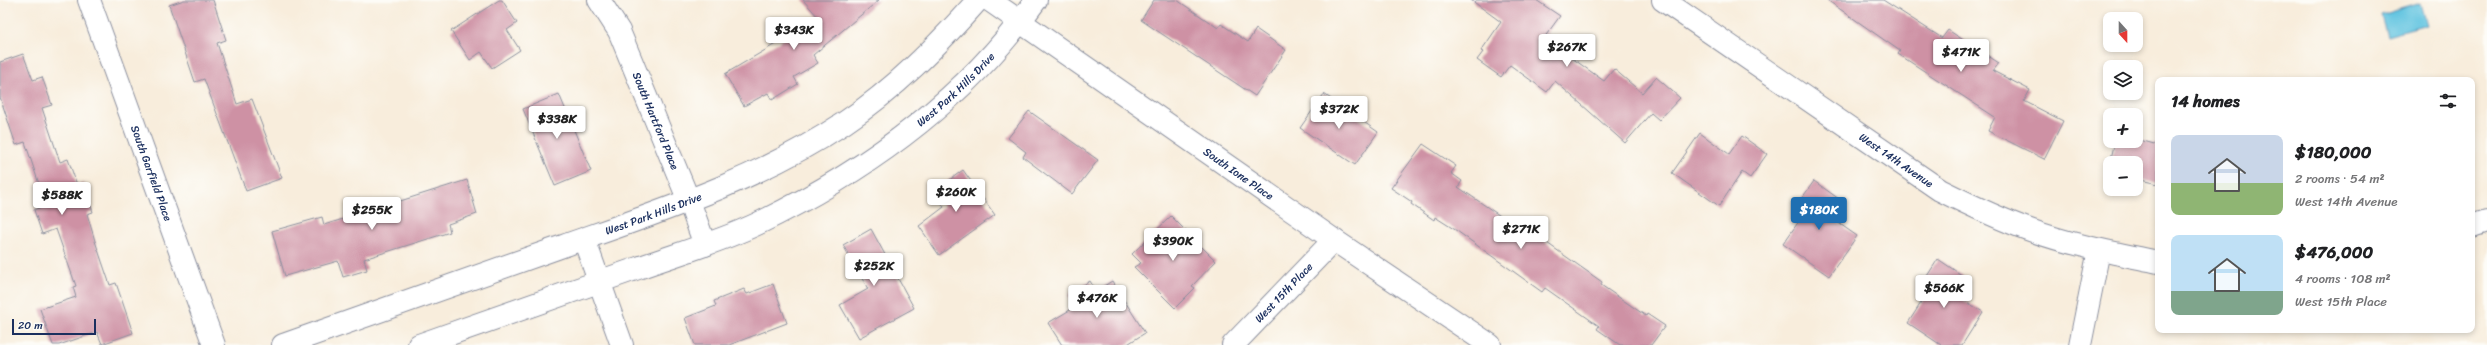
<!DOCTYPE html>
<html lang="en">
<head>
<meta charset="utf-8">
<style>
  :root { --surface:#fff; --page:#f2f2f2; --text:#202124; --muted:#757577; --accent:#1f6fb2 }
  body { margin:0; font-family:Sriracha,sans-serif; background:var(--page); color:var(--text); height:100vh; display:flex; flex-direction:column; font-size:15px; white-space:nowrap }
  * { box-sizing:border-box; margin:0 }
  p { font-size:13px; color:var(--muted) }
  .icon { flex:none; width:22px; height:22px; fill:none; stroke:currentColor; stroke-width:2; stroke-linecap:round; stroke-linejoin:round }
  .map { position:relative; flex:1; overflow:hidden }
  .drawer { position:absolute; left:2155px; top:77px; width:320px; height:256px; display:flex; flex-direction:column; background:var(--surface); border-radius:8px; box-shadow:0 2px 6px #0003 }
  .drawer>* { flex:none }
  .needle { width:26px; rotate:159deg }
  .controls { position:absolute; left:2103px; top:12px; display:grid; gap:8px }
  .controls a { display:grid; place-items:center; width:40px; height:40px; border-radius:8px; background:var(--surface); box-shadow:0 2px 6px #0003; font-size:20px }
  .scale { position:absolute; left:12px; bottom:10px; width:84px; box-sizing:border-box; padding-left:4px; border:2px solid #1b2f5e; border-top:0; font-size:11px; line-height:14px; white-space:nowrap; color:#1b2f5e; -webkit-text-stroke:3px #fdfcf7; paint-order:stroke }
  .price { position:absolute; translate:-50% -34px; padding:0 9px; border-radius:4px; background:#fff; color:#222; font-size:13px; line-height:26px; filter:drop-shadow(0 1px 2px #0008) }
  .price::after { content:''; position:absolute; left:50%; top:24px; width:12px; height:9px; margin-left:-6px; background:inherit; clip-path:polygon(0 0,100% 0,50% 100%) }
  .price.active { background:var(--accent); color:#fff }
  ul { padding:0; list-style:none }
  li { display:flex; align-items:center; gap:12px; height:100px; padding:0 16px }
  li span { display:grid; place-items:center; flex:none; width:112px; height:80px; border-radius:8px; color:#555 }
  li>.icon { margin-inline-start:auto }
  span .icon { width:48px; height:48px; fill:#fffc; stroke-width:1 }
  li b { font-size:17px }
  h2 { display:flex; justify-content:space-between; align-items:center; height:48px; padding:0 16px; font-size:17px }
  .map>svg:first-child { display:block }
  .water { fill:#63c5e1; stroke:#3f7aa0 }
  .building { fill:#ce91a4 }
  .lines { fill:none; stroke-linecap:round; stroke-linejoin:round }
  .minor-casing { stroke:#8a8e9d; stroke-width:24 }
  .minor { stroke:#fff; stroke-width:22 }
  .labels { text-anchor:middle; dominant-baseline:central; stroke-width:3; stroke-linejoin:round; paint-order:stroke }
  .street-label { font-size:11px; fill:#1b2f5e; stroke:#fdfcf7 }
</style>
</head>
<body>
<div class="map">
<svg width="2487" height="345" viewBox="0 0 2487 345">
  <rect width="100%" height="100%" fill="#fdfcf7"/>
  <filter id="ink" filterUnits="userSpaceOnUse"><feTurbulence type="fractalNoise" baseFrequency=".025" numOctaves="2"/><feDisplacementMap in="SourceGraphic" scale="8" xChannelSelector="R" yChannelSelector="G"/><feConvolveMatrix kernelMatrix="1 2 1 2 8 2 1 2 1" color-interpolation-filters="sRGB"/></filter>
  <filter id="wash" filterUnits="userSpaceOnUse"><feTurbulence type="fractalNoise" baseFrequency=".012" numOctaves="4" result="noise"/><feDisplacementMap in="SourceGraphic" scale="16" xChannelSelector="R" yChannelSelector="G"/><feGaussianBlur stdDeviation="0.9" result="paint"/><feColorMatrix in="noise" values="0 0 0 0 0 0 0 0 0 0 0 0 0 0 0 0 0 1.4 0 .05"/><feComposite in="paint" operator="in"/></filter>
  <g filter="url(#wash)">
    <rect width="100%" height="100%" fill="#f8eddc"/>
    <path class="water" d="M2421,3l6,22 -40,11 -6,-21z"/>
    <g id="blocks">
      <path class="building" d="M184,0h29l13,40 -9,3 20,61 15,-5 30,79 -36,13 -42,-112 -9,3 -26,-77z
        M499,0h3l15,23 -10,7 13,20 -28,18 -11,-16 -11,8 -19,-29z
        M803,0h76l-66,55 5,8 -24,14 4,7 -26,16 -4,-7 -24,13 -19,-32 94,-56z
        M1154,0h23l41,28 3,-4 27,18 8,-13 30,21 -31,46 -114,-76z
        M1471,0h65l24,16 -16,22 60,43 10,-12 28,24 14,-16 24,21 -21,22 -8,-7 -26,30 -70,-62 -8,11 -37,-27 -9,12 -24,-17 6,-8 -2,-1 20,-29z
        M1827,0h56l59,38 6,-8 51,33 -6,8 37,19 -6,11 39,20 -19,38 -56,-28 7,-14 -97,-63 2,-3z
        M23,54l10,26 9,-3 10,28 -10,3 18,54 8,-3 9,26 6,-2 10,29 -6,2 8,27 15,44 6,-2 17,50 -31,11 -5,-12 -38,13h-6l-13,-36 36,-12 -3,-10 3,-1 -20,-57 -14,5 -8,-24 12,-5 -21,-63 -9,3 -16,-48v-35z
        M559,94l32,77 -36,15 -32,-77z
        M1324,94l54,38 -23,33 -55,-37z
        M1029,111l69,49 -26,34 -49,-37 3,-5 -18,-14z
        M1700,133l29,21 13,-18 25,18 -17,24 -8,-6 -23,34 -47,-33z
        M2136,139l22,6v39l-22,-5v-16h-26l5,-22z
        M1423,144l33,22 -5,7 11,8 -4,6 54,37 16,10 2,-3 72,51 -1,3 45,31 1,-2 18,12 -14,19h-31l-23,-16 2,-3 -54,-38 -3,4 -85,-61 -22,-14 -1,3 -23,-16 1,-2 -21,-14z
        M963,170l32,45 -56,40 -20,-29 25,-19 -11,-15z
        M467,180l10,34 -29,10 2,8 -86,27 3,11 -24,7 -5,-16 -53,15 -13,-45 50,-14 2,8z
        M1814,181l25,18 -12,16 30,21 -28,40 -46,-32 21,-30 -9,-6z
        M1171,216l45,45 -24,25 3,2 -20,20 -41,-41 7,-4 -9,-9z
        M871,229l43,79 -55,30 -19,-33 28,-16 -25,-44z
        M1938,259l25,17 -11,17 31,19 -21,33h-21l-33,-22 20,-31 -8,-5z
        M1090,281l6,10 16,-10 33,52 -19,12h-64l-14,-22 27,-16 -7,-12z
        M773,284l14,39 -58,22h-34l-10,-27 31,-12 -2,-5 30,-12 3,5z"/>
    </g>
  </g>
  <g filter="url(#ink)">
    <use href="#blocks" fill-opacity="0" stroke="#8a8e9d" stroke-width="1"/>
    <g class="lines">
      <defs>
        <g id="minor">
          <path id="s1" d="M89,0l125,345"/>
          <path id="s2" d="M599,0l20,31 70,170 16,44"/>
          <path id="s3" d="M989,0l345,240 156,105"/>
          <path id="s4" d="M1663,0l277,190c30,15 59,29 90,40 41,15 85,23 128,32"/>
          <path d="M2472,226l15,-5"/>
          <path d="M584,239l38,106"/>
          <path id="s5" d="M283,345c93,-33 186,-66 280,-99 96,-34 195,-66 281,-123 51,-34 93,-77 134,-123"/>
          <path id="s6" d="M419,345c73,-25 146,-51 219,-77 39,-14 81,-26 119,-44 108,-52 209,-125 279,-224"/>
          <path id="s7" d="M1233,345l101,-105"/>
          <path d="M2080,345l19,-95"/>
        </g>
      </defs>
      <use href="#minor" class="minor-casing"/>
      <use href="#minor" class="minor"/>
    </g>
  </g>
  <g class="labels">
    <g class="street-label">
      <text stroke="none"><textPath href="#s6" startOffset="600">West Park Hills Drive</textPath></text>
      <text stroke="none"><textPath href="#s2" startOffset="134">South Hartford Place</textPath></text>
      <text stroke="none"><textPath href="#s4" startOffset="283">West 14th Avenue</textPath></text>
      <text stroke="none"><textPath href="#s1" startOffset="184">South Garfield Place</textPath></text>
      <text stroke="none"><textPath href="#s3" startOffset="304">South Ione Place</textPath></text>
      <text stroke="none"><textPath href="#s5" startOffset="393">West Park Hills Drive</textPath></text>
      <text stroke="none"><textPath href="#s7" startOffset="73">West 15th Place</textPath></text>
    </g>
  </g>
</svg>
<div class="controls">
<a><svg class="needle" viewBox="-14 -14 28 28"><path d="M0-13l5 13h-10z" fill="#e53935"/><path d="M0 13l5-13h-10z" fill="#757577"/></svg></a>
<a><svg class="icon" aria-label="layers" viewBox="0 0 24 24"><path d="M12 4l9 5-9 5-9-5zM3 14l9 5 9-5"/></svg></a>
<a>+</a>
<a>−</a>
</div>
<div class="scale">20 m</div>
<b class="price" style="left:794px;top:51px">$343K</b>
<b class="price" style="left:1567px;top:68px">$267K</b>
<b class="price" style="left:1961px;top:73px">$471K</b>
<b class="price" style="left:1339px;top:130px">$372K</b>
<b class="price" style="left:557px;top:140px">$338K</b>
<b class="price" style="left:956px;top:213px">$260K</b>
<b class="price" style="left:62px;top:216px">$588K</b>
<b class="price" style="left:372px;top:231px">$255K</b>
<b class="price active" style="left:1819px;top:231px">$180K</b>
<b class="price" style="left:1521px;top:250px">$271K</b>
<b class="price" style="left:1173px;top:262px">$390K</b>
<b class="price" style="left:874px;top:287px">$252K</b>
<b class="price" style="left:1944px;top:309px">$566K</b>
<b class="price" style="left:1097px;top:319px">$476K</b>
<section class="drawer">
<h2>14 homes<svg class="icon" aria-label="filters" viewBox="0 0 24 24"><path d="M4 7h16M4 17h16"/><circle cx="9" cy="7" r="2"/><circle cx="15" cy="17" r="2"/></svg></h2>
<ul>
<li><span style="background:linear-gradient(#c9d6e8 60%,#8fb573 0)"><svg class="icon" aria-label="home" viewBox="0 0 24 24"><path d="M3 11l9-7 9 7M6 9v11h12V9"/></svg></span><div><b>$180,000</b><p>2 rooms · 54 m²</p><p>West 14th Avenue</p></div></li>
<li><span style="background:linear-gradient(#bfe0f5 70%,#7fa58c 0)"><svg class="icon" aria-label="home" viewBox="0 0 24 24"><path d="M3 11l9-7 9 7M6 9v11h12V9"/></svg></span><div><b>$476,000</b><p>4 rooms · 108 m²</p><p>West 15th Place</p></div></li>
</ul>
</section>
</div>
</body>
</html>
